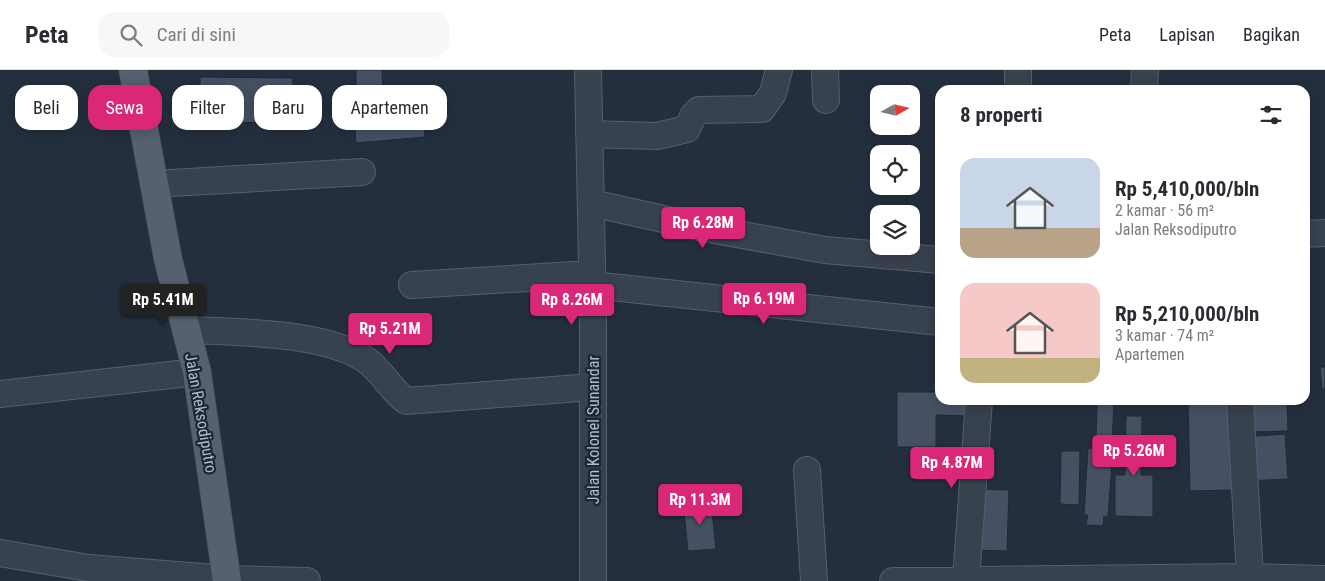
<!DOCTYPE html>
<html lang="id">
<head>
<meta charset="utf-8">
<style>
  :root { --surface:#fff; --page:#f7f7f7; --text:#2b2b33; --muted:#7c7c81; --line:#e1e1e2; --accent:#db2777 }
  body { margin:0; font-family:"Roboto Condensed",sans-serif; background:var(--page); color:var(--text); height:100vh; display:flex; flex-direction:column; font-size:19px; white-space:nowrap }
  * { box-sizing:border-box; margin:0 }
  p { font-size:16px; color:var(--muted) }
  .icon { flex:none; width:28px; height:28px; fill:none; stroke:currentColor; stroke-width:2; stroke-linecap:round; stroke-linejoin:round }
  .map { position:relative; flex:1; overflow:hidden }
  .panel { position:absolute; left:935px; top:15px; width:375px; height:320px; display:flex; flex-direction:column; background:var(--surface); border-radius:15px; box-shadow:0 2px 12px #0003 }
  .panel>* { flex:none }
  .hud { position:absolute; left:15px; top:15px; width:475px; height:45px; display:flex; gap:10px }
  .needle { width:32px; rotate:82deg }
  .fabs { position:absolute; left:870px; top:15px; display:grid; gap:10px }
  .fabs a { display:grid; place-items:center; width:50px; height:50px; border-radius:10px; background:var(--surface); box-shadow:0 2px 12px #0003; font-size:25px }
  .price { position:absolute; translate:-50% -42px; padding:0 11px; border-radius:5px; background:var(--accent); color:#fff; font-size:16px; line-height:32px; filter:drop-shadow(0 1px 2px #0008) }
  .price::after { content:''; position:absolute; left:50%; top:30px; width:15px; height:11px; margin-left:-8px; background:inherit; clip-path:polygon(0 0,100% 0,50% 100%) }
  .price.current { background:#222; color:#fff }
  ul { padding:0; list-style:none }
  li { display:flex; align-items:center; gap:15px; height:125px; padding:0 25px }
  li span { display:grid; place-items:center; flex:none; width:140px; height:100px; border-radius:15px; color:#555 }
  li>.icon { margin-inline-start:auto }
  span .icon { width:60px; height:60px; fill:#fffc; stroke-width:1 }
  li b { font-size:21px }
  h2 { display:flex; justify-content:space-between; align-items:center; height:60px; padding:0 25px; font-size:21px }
  .pill { padding:0 18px; border-radius:15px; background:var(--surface); box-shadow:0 2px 12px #0003; font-size:18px; line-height:45px }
  .pill.current { background:var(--accent); color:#fff }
  header { display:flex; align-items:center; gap:30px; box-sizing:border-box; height:70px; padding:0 25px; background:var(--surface); border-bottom:1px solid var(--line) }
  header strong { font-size:24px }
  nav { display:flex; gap:28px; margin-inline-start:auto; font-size:18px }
  .search { width:350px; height:45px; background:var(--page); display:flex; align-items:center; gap:12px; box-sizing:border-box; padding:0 18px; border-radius:15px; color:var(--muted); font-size:19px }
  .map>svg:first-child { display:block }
  .building { fill:#455162; stroke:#1f2835 }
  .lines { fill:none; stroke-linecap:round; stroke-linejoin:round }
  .minor-casing { stroke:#565f6c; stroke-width:28 }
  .major-casing { stroke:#414a57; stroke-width:29 }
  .minor { stroke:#38414e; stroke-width:26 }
  .major { stroke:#56606e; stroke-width:28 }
  .labels { text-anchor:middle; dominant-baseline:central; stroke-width:4.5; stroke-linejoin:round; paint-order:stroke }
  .street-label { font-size:16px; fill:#b4bcc9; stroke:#1d2633 }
</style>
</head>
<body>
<header>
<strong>Peta</strong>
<div class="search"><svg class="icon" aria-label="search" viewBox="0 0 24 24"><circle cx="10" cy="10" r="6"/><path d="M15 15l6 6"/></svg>Cari di sini</div>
<nav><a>Peta</a><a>Lapisan</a><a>Bagikan</a></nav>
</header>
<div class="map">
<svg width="1325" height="511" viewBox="0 0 1325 511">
  <rect width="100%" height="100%" fill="#242f3e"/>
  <path class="building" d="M356,0h26l1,22 -27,1z
    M200,7l93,1 -1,45 -92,-1z
    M422,35l3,32 -69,6 -2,-32z
    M1320,297h5v22h-3z
    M897,322h43v8h26l-1,16 -29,-1v32h-39z
    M1188,330h43l3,90 -44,1z
    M1248,330h39l1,31 -39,1z
    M1097,333h17l-2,40h-16z
    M1126,346h16l-1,59h12v42l-38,-1v-41h10z
    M1285,364l3,45 -42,2 -3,-44z
    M1088,378l25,2 -5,67 -4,-1 -1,10 -17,-1 2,-10h-4z
    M1061,381h19l-1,54 -19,-1z
    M974,419l35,1 -2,61 -34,-1z
    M711,430l5,49 -28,2 -5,-49z"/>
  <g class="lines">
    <defs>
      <path id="minor" d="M588,0l5,242v269
        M825,0l1,30
        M1018,20v-20
        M1144,20l1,-20
        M589,64l68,2 30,-7 6,-13 6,-6 63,-1 11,-16 6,-23
        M154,114l208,-12
        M591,133l113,25 121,22 115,10
        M1305,164l20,-1
        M412,215l180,-11
        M592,215l348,37
        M186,260c50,2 139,2 180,30 16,11 25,30 40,41l187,-14
        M0,324l197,-22
        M1240,330l10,177
        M807,400l7,111
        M0,483l89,15 138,11 80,2
        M966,510l13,-180
        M893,511l357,-4 75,2"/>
      <path id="major" d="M133,0l35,189 29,113 30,209"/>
    </defs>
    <use href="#minor" class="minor-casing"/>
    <use href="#major" class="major-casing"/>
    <use href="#minor" class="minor"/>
    <use href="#major" class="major"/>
  </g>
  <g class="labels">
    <g class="street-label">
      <text transform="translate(201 343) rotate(80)">Jalan Reksodiputro</text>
      <text transform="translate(593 360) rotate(-90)">Jalan Kolonel Sunandar</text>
    </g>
  </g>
</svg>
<div class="fabs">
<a><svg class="needle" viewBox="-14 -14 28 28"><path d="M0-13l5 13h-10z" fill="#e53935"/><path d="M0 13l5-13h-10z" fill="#7c7c81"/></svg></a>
<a><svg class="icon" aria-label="locate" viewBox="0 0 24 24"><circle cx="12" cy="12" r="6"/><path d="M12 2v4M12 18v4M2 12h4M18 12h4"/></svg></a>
<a><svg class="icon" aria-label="layers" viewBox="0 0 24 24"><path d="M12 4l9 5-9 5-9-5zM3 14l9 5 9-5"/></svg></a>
</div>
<b class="price" style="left:703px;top:179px">Rp 6.28M</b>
<b class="price" style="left:764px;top:255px">Rp 6.19M</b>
<b class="price current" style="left:163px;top:256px">Rp 5.41M</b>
<b class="price" style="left:572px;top:256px">Rp 8.26M</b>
<b class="price" style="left:390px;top:285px">Rp 5.21M</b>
<b class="price" style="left:1134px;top:407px">Rp 5.26M</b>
<b class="price" style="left:952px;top:419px">Rp 4.87M</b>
<b class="price" style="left:700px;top:456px">Rp 11.3M</b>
<div class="hud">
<a class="pill">Beli</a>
<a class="pill current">Sewa</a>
<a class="pill">Filter</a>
<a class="pill">Baru</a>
<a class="pill">Apartemen</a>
</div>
<section class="panel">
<h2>8 properti<svg class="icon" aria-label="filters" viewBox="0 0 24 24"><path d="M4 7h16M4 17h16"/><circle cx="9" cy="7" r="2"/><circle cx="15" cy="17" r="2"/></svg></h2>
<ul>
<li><span style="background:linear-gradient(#c9d6e8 70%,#b9a48a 0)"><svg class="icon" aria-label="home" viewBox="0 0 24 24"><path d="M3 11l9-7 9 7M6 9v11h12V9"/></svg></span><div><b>Rp 5,410,000/bln</b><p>2 kamar · 56 m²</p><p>Jalan Reksodiputro</p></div></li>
<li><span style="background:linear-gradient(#f6c9c9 75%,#c2b280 0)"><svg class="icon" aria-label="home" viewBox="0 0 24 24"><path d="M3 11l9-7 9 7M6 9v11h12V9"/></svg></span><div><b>Rp 5,210,000/bln</b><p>3 kamar · 74 m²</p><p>Apartemen</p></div></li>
</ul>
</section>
</div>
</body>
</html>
